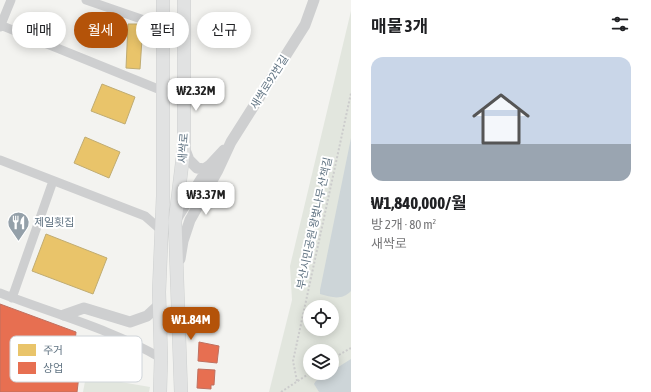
<!DOCTYPE html>
<html lang="ko">
<head>
<meta charset="utf-8">
<style>
  :root { --surface:#fff; --page:#f2f2f2; --text:#202124; --muted:#757577; --accent:#b45309 }
  body { margin:0; font-family:"Asap Condensed","Noto Sans KR",sans-serif; background:var(--page); color:var(--text); height:100vh; display:flex; flex-direction:column; font-size:15px; white-space:nowrap }
  * { box-sizing:border-box; margin:0 }
  p { font-size:13px; color:var(--muted) }
  .icon { flex:none; width:22px; height:22px; fill:none; stroke:currentColor; stroke-width:2; stroke-linecap:round; stroke-linejoin:round }
  .map { position:relative; flex:1; overflow:hidden }
  .panel { display:flex; flex-direction:column; background:var(--surface); width:300px }
  .panel>* { flex:none }
  .guide { position:absolute; left:12px; top:12px; width:279px; height:36px; display:flex; gap:8px }
  .controls { position:absolute; left:303px; top:300px; display:grid; gap:8px }
  .controls a { display:grid; place-items:center; width:36px; height:36px; border-radius:50%; background:var(--surface); box-shadow:0 2px 10px #0003; font-size:20px }
  .price { position:absolute; translate:-50% -34px; padding:0 9px; border-radius:8px; background:#fff; color:#222; font-size:13px; line-height:26px; filter:drop-shadow(0 1px 2px #0008) }
  .price::after { content:''; position:absolute; left:50%; top:24px; width:12px; height:9px; margin-left:-6px; background:inherit; clip-path:polygon(0 0,100% 0,50% 100%) }
  .price.active { background:var(--accent); color:#fff }
  ul { padding:0; list-style:none }
  li { display:grid; align-content:center; gap:8px; height:212px; padding:0 20px }
  li span { display:grid; place-items:center; height:124px; border-radius:12px; color:#555 }
  li>.icon { margin-inline-start:auto }
  span .icon { width:72px; height:72px; fill:#fffc; stroke-width:1 }
  li b { font-size:17px }
  h2 { display:flex; justify-content:space-between; align-items:center; height:48px; padding:0 20px; font-size:17px }
  .pill { padding:0 14px; border-radius:18px; background:var(--surface); box-shadow:0 2px 10px #0003; font-size:14px; line-height:36px }
  .pill.active { background:var(--accent); color:#fff }
  main { display:flex; flex:1; min-height:0 }
  .map>svg:first-child { display:block }
  .green { fill:#e2e6de; fill-rule:evenodd }
  .water { fill:#cdd5d8 }
  .homes { fill:#e9c46a; stroke:#c0ac72 }
  .shops { fill:#e76f51; stroke:#bf7060 }
  .lines { fill:none; stroke-linecap:round; stroke-linejoin:round }
  .secondary-casing { stroke:#ced0d0; stroke-width:14 }
  .path { stroke:#ccc; stroke-width:2; stroke-dasharray:2 2; stroke-linecap:butt }
  .minor { stroke:#cecfd0; stroke-width:9 }
  .tertiary { stroke:#cecfd0; stroke-width:11 }
  .secondary { stroke:#e1e2e2; stroke-width:13 }
  .labels { text-anchor:middle; dominant-baseline:central; stroke-width:4; stroke-linejoin:round; paint-order:stroke }
  .street-label { font-size:11px; fill:#617483; stroke:#fff }
  .poi-label { font-size:11px; fill:#617483; stroke:#fff; text-anchor:start }
  .key { fill:#fff; stroke:#d0d5da; stroke-width:1 }
  .key-label { font-size:11px; fill:#617483 }
</style>
</head>
<body>
<main>
<div class="map">
<svg width="351" height="392" viewBox="0 0 351 392">
  <rect width="100%" height="100%" fill="#f3f3f0"/>
  <path class="green" d="M351,11v381h-82l23,-92 -2,-34zM310,307h22v22h-22zM310,351h22v22h-22z
    M86,376l64,11 -1,5h-66z"/>
  <path class="water" d="M351,138v153c-10,10 -19,6 -31,3v-4z
    M351,359v33h-32l-5,-8c3,-6 12,-11 18,-11v-2z"/>
  <path class="homes" d="M128,24h15l-3,45 -14,-1z
    M102,84l33,13 -10,27 -34,-13z
    M85,137l35,15 -11,26 -35,-15z
    M46,234l61,24 -14,36 -61,-23z"/>
  <path class="shops" d="M0,304l76,28 -1,11h8l-6,49h-77z
    M199,342l20,4 -2,17 -19,-2z
    M198,369l17,1 -1,15h-3v4l-14,-1z"/>
  <g class="lines">
    <defs>
      <path id="secondary" d="M160,392l1,-34 -2,-66 4,-96v-196
        M181,392l-6,-170 9,-75v-147"/>
    </defs>
    <use href="#secondary" class="secondary-casing"/>
    <path class="path" d="M332,359l19,-11
      M297,381l-4,-20 58,-268
      M281,392l29,-19"/>
    <path class="minor" d="M86,0l61,21 16,2
      M0,25l163,66
      M0,27l11,-27
      M0,160l145,56 16,14
      M0,293c54,21 111,36 161,65
      M12,298l41,-117"/>
    <path class="tertiary" d="M184,147l5,13 8,8 7,1 6,-4
      M175,221l35,-56 14,-15
      M180,259l3,-18 7,-21 28,-50 13,-28 74,-117 9,-25
      M64,315l20,-7 46,14 17,-6 13,-12"/>
    <use href="#secondary" class="secondary"/>
  </g>
  <defs>
    <symbol id="restaurant-pin" viewBox="-11 -11 22 30"><path d="M0 17L-7.5 6A9.5 9.5 0 1 1 7.5 6Z" fill="#94a0a9" stroke="#fff"/><path d="M-5-6h1v4h1v-4h1v4h1v-4h1v5L-1.5 .5V6h-2V.5L-5-1ZM5-6V6H3V1.5H1.5Q1.5-4 5-6Z" fill="#fff"/></symbol>
  </defs>
  <g fill-rule="evenodd">
    <use href="#restaurant-pin" x="6" y="210" width="25" height="34"/>
  </g>
  <g class="labels">
    <g class="street-label">
      <text transform="translate(269 82) rotate(-58)">새싹로92번길</text>
      <text transform="translate(183 148) rotate(-86)">새싹로</text>
      <text transform="translate(314 223) rotate(-78)">부산시민공원 왕벚나무 산책길</text>
    </g>
    <g class="poi-label">
      <text x="34" y="222">제일횟집</text>
    </g>
  </g>
  <rect x="10" y="336" width="132" height="46" rx="6" class="key"/>
  <rect x="18" y="344" width="18" height="12" fill="#e9c46a"/>
  <rect x="18" y="362" width="18" height="12" fill="#e76f51"/>
  <g class="key-label">
    <text x="43" y="354">주거</text>
    <text x="43" y="372">상업</text>
  </g>
</svg>
<div class="controls">
<a><svg class="icon" aria-label="locate" viewBox="0 0 24 24"><circle cx="12" cy="12" r="6"/><path d="M12 2v4M12 18v4M2 12h4M18 12h4"/></svg></a>
<a><svg class="icon" aria-label="layers" viewBox="0 0 24 24"><path d="M12 4l9 5-9 5-9-5zM3 14l9 5 9-5"/></svg></a>
</div>
<b class="price" style="left:196px;top:112px">₩2.32M</b>
<b class="price" style="left:206px;top:216px">₩3.37M</b>
<b class="price active" style="left:191px;top:341px">₩1.84M</b>
<div class="guide">
<a class="pill">매매</a>
<a class="pill active">월세</a>
<a class="pill">필터</a>
<a class="pill">신규</a>
</div>
</div>
<section class="panel">
<h2>매물 3개<svg class="icon" aria-label="filters" viewBox="0 0 24 24"><path d="M4 7h16M4 17h16"/><circle cx="9" cy="7" r="2"/><circle cx="15" cy="17" r="2"/></svg></h2>
<ul>
<li><span style="background:linear-gradient(#c9d6e8 70%,#9aa5b1 0)"><svg class="icon" aria-label="home" viewBox="0 0 24 24"><path d="M3 11l9-7 9 7M6 9v11h12V9"/></svg></span><div><b>₩1,840,000/월</b><p>방 2개 · 80 m²</p><p>새싹로</p></div></li>
</ul>
</section>
</main>
</body>
</html>
